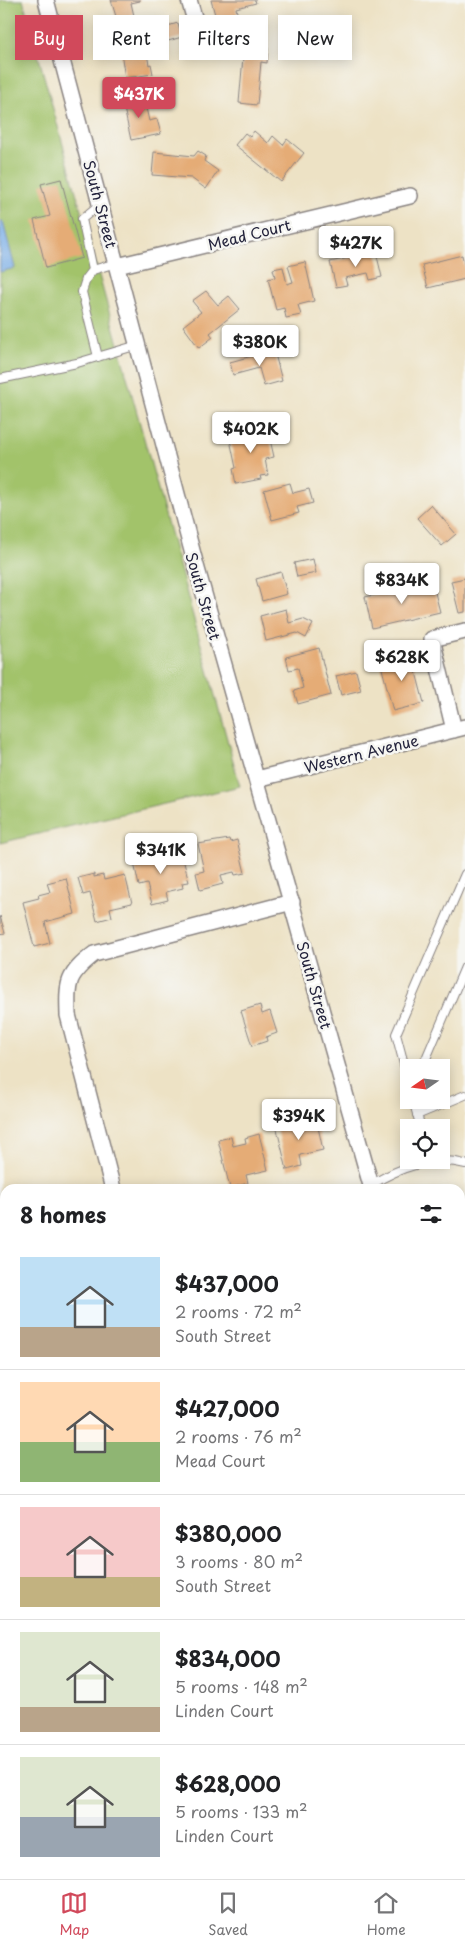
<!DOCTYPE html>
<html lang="en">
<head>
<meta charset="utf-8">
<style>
  :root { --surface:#fff; --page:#f2f2f2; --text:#202124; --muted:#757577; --line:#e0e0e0; --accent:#d1495b }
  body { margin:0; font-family:"Playpen Sans",sans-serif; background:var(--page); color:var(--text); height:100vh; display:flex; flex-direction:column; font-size:19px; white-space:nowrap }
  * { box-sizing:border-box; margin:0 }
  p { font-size:16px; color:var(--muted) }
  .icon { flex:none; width:28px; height:28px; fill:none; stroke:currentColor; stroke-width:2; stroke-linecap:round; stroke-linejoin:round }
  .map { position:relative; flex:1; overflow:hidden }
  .panel { position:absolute; left:0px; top:1184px; width:465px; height:696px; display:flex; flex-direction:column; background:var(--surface); border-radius:15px 15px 0 0; box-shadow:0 2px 12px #0003 }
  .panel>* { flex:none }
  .guide { position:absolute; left:15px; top:15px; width:435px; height:45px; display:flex; gap:10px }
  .needle { width:32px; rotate:256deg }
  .tools { position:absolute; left:400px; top:1059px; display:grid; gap:10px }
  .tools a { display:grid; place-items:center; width:50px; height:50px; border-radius:0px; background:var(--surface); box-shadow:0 2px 12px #0003; font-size:25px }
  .price { position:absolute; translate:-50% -42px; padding:0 11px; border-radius:5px; background:#fff; color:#222; font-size:16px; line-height:32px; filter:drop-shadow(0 1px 2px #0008) }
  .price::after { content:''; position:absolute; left:50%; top:30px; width:15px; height:11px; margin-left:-8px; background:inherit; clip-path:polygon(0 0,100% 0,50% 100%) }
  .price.current { background:var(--accent); color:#fff }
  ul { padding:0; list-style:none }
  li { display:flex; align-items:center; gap:15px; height:125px; padding:0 20px }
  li+li { border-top:1px solid var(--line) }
  li span { display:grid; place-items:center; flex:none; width:140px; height:100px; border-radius:0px; color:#555 }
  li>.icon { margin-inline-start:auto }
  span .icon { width:60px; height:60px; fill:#fffc; stroke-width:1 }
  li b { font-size:21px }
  h2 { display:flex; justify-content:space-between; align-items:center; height:60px; padding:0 20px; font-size:21px }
  .pill { padding:0 18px; border-radius:0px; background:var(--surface); box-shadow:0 2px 12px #0003; font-size:18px; line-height:45px }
  .pill.current { background:var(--accent); color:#fff }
  .tab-bar { display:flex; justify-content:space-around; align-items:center; height:70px; border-top:1px solid var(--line); background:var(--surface); font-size:14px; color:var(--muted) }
  .tab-bar a { display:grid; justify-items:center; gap:2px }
  .tab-bar .current { color:var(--accent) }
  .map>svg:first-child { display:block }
  .green { fill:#a2c36b; stroke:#627253 }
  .water { fill:#7aaee7; stroke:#4e6891 }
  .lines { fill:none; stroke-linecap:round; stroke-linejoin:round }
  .stream { stroke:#7aaee7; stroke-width:4.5 }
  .building { fill:#e5ac76 }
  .lane-casing { stroke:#888280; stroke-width:10 }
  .street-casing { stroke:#888280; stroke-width:18 }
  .lane { stroke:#fff; stroke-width:8 }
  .street { stroke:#fff; stroke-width:15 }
  .labels { text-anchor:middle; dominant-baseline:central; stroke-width:5; stroke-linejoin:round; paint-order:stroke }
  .street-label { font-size:15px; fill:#22223b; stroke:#f6f6f2 }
</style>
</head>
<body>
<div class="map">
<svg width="465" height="1879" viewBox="0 0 465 1879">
  <rect width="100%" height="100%" fill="#f6f6f2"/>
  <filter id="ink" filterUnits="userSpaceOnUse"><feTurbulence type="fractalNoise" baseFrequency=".02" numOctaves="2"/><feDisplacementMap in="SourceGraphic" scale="10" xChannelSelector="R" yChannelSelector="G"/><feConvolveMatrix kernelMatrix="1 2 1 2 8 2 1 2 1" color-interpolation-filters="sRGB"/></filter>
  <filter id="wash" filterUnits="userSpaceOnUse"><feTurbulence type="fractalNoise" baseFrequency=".0096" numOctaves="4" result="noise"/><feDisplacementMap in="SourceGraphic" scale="20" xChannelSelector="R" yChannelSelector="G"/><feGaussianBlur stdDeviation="1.12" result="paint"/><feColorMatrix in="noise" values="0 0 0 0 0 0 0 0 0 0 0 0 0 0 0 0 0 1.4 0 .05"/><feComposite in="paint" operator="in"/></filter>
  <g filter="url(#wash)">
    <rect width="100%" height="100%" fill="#ede2c5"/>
    <path class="green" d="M0,0h23l217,786 -240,57z
      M465,1327v165l-5,-18v-146z"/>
    <path class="water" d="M0,222h3l12,46 -15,4z"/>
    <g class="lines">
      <path class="stream" d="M460,1786l5,-1
        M366,1879v-4"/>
    </g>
    <g id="blocks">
      <path class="building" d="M111,0h29v1l-9,2 3,13 -17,4z
        M211,0h44l1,3 -20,5 3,13 -21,5z
        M178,23l4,14 -14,4 -4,-14z
        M145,42l4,23 2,-1 2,10 -28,4 -5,-32z
        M244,46l24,2 -1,15 -6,-1 -4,43 -18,-2z
        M143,95l6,26 8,-2 4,15 -30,6 -9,-41z
        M254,131l14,12 5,-7 10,9 4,-6 17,14 -23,29 -46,-37 10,-12 5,4z
        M198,151l8,5 -2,5 14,10 -12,18 -15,-11 -39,-3 2,-23 40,4z
        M61,179l21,79 -36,10 -12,-48 16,-4 -9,-32z
        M376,252l6,25 -12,3 -2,-7 -23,5 2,7 -11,2 -6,-25z
        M462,255l3,13v11l-37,9 -6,-23z
        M305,262l9,39 -16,4 3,10 -15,3 -2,-10 -8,2 -8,-31 7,-2 -2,-8 10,-2 4,17 6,-2 -5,-16z
        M206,291l12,14 11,-9 11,13 -30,24 3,4 -14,11 -16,-22 18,-14 -9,-11z
        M274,350l8,31 -18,5 -5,-18 -26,7 -3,-13z
        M267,426l7,31 -9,2 3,16 -8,1 1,3 -25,5 -3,-15 3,-1 -7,-33z
        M290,483l3,10 16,-4 4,14 -16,4 2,6 -27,7 -8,-30z
        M431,505l25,29 -14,12 -25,-28z
        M313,559l3,14 -19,4 -3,-14z
        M281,572l6,22 -25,7 -6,-22z
        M465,578v34l-6,1 -8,-32z
        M432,581l8,31 -68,16 -7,-31z
        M286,609l3,14 14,-4 10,5 -7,14 -9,-5 -31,8 -6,-25z
        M319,648l12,47 -33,9 -4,-13 9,-3 -5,-20 -9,2 -3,-13z
        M411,653l13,50 -31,8 -13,-50z
        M356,671l5,19 -20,5 -5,-19z
        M229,839l1,3 7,-2 8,33 -10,2 -1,-3 -13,3 2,9 -23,6 -4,-17 8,-2 -6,-27z
        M148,854l1,4 10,-3 1,5 22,-5 7,27 -7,1 1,5 -17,4 2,8 -16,4 -5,-20 -8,2 -6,-28z
        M94,874v3l9,-2 1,5 21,-5 7,28 -22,5 2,9 -15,4 -7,-28 -7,2 -5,-17z
        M66,878l9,36 -30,8 5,21 -16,4 -11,-45 16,-4 -1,-3 12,-3 -3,-9z
        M0,916l5,17 -5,1z
        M260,1005l2,9 8,-3 7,22 -11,4 1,4 -15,5 -11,-35z
        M316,1118l7,32 -23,5 2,11 -15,4 -11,-45 13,-3v3z
        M259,1134l9,36 -22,5 2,8 -18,5 -12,-48 13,-3 2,9 13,-3 -1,-5z
        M5,1323v43l-5,1v-43z
        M5,1451v34l-4,1 -1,-33z
        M465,1716v37l-5,1v-37z
        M5,1768v39l-5,1v-14h2l-2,-25z
        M192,1875h36l3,4h-41l-1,-2z
        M309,1875h17l-2,4h-15l-2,-1z
        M395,1875h14l-2,4h-5z"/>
    </g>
  </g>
  <g filter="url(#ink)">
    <use href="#blocks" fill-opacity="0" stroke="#888280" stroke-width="1"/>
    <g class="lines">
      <defs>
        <path id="lane" d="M93,270l23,-7
          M98,357l-16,-65 4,-13 7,-9 -11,-51 18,-15
          M0,379l77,-16 61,-18
          M422,1068l43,-101
          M409,1083l-13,-49 69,-160
          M413,1100l8,28
          M417,1115l48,-20
          M371,1185c27,-17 62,-30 94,-21"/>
        <path id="street" d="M46,0l149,562 177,627
          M189,0l14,48
          M117,266l293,-70
          M454,730l-22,-91 33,-8
          M257,779l208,-52
          M113,1189l-45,-174c-1,-33 -1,-40 26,-61l198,-52
          M0,1404l5,-1
          M460,1500l5,17
          M460,1554l5,-2
          M0,1662l5,-2"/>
      </defs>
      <use href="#lane" class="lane-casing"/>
      <use href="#street" class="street-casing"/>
      <use href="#lane" class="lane"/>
      <use href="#street" class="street"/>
    </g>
  </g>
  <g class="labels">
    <g class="street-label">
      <text transform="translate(101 204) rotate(75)">South Street</text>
      <text transform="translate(249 234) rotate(-14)">Mead Court</text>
      <text transform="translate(204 596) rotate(74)">South Street</text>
      <text transform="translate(361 753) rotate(-14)">Western Avenue</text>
      <text transform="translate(315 985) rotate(74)">South Street</text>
    </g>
  </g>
</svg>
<div class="tools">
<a><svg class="needle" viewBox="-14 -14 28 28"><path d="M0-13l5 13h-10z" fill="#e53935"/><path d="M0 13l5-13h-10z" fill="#757577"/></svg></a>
<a><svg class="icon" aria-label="locate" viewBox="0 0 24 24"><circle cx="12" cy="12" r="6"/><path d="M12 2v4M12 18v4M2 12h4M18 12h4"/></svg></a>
</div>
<b class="price current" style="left:139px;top:119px">$437K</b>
<b class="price" style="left:356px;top:268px">$427K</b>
<b class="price" style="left:260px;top:367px">$380K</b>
<b class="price" style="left:251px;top:454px">$402K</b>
<b class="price" style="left:402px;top:605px">$834K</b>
<b class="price" style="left:402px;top:682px">$628K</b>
<b class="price" style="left:161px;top:875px">$341K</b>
<b class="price" style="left:299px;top:1141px">$394K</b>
<div class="guide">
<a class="pill current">Buy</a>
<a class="pill">Rent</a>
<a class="pill">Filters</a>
<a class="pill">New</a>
</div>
<section class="panel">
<h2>8 homes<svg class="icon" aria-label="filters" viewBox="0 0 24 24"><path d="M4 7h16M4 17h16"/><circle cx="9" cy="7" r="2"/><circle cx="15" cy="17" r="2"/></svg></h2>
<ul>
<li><span style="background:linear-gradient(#bfe0f5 70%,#b9a48a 0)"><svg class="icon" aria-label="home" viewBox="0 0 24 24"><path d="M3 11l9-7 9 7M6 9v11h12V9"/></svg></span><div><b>$437,000</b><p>2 rooms · 72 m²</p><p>South Street</p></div></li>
<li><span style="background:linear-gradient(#ffd9b3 60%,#8fb573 0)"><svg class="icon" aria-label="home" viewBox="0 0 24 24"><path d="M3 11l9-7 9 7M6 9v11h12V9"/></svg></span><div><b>$427,000</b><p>2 rooms · 76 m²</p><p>Mead Court</p></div></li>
<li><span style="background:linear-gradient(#f6c9c9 70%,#c2b280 0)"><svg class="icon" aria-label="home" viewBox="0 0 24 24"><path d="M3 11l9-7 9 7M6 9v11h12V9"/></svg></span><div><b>$380,000</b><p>3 rooms · 80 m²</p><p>South Street</p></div></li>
<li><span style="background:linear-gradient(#dfe7d0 75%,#b9a48a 0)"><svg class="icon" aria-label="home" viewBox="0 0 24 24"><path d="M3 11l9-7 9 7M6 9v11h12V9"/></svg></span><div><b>$834,000</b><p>5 rooms · 148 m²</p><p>Linden Court</p></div></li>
<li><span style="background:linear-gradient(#dfe7d0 60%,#9aa5b1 0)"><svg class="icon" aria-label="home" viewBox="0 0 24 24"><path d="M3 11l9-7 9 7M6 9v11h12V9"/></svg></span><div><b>$628,000</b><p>5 rooms · 133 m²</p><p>Linden Court</p></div></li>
</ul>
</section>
</div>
<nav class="tab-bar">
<a class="current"><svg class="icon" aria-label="map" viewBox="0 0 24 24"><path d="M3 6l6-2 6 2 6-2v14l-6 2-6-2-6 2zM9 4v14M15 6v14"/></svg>Map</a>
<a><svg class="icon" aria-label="saved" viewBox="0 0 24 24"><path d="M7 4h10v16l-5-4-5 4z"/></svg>Saved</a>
<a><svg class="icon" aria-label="home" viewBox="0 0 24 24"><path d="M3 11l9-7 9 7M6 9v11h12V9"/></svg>Home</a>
</nav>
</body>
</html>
